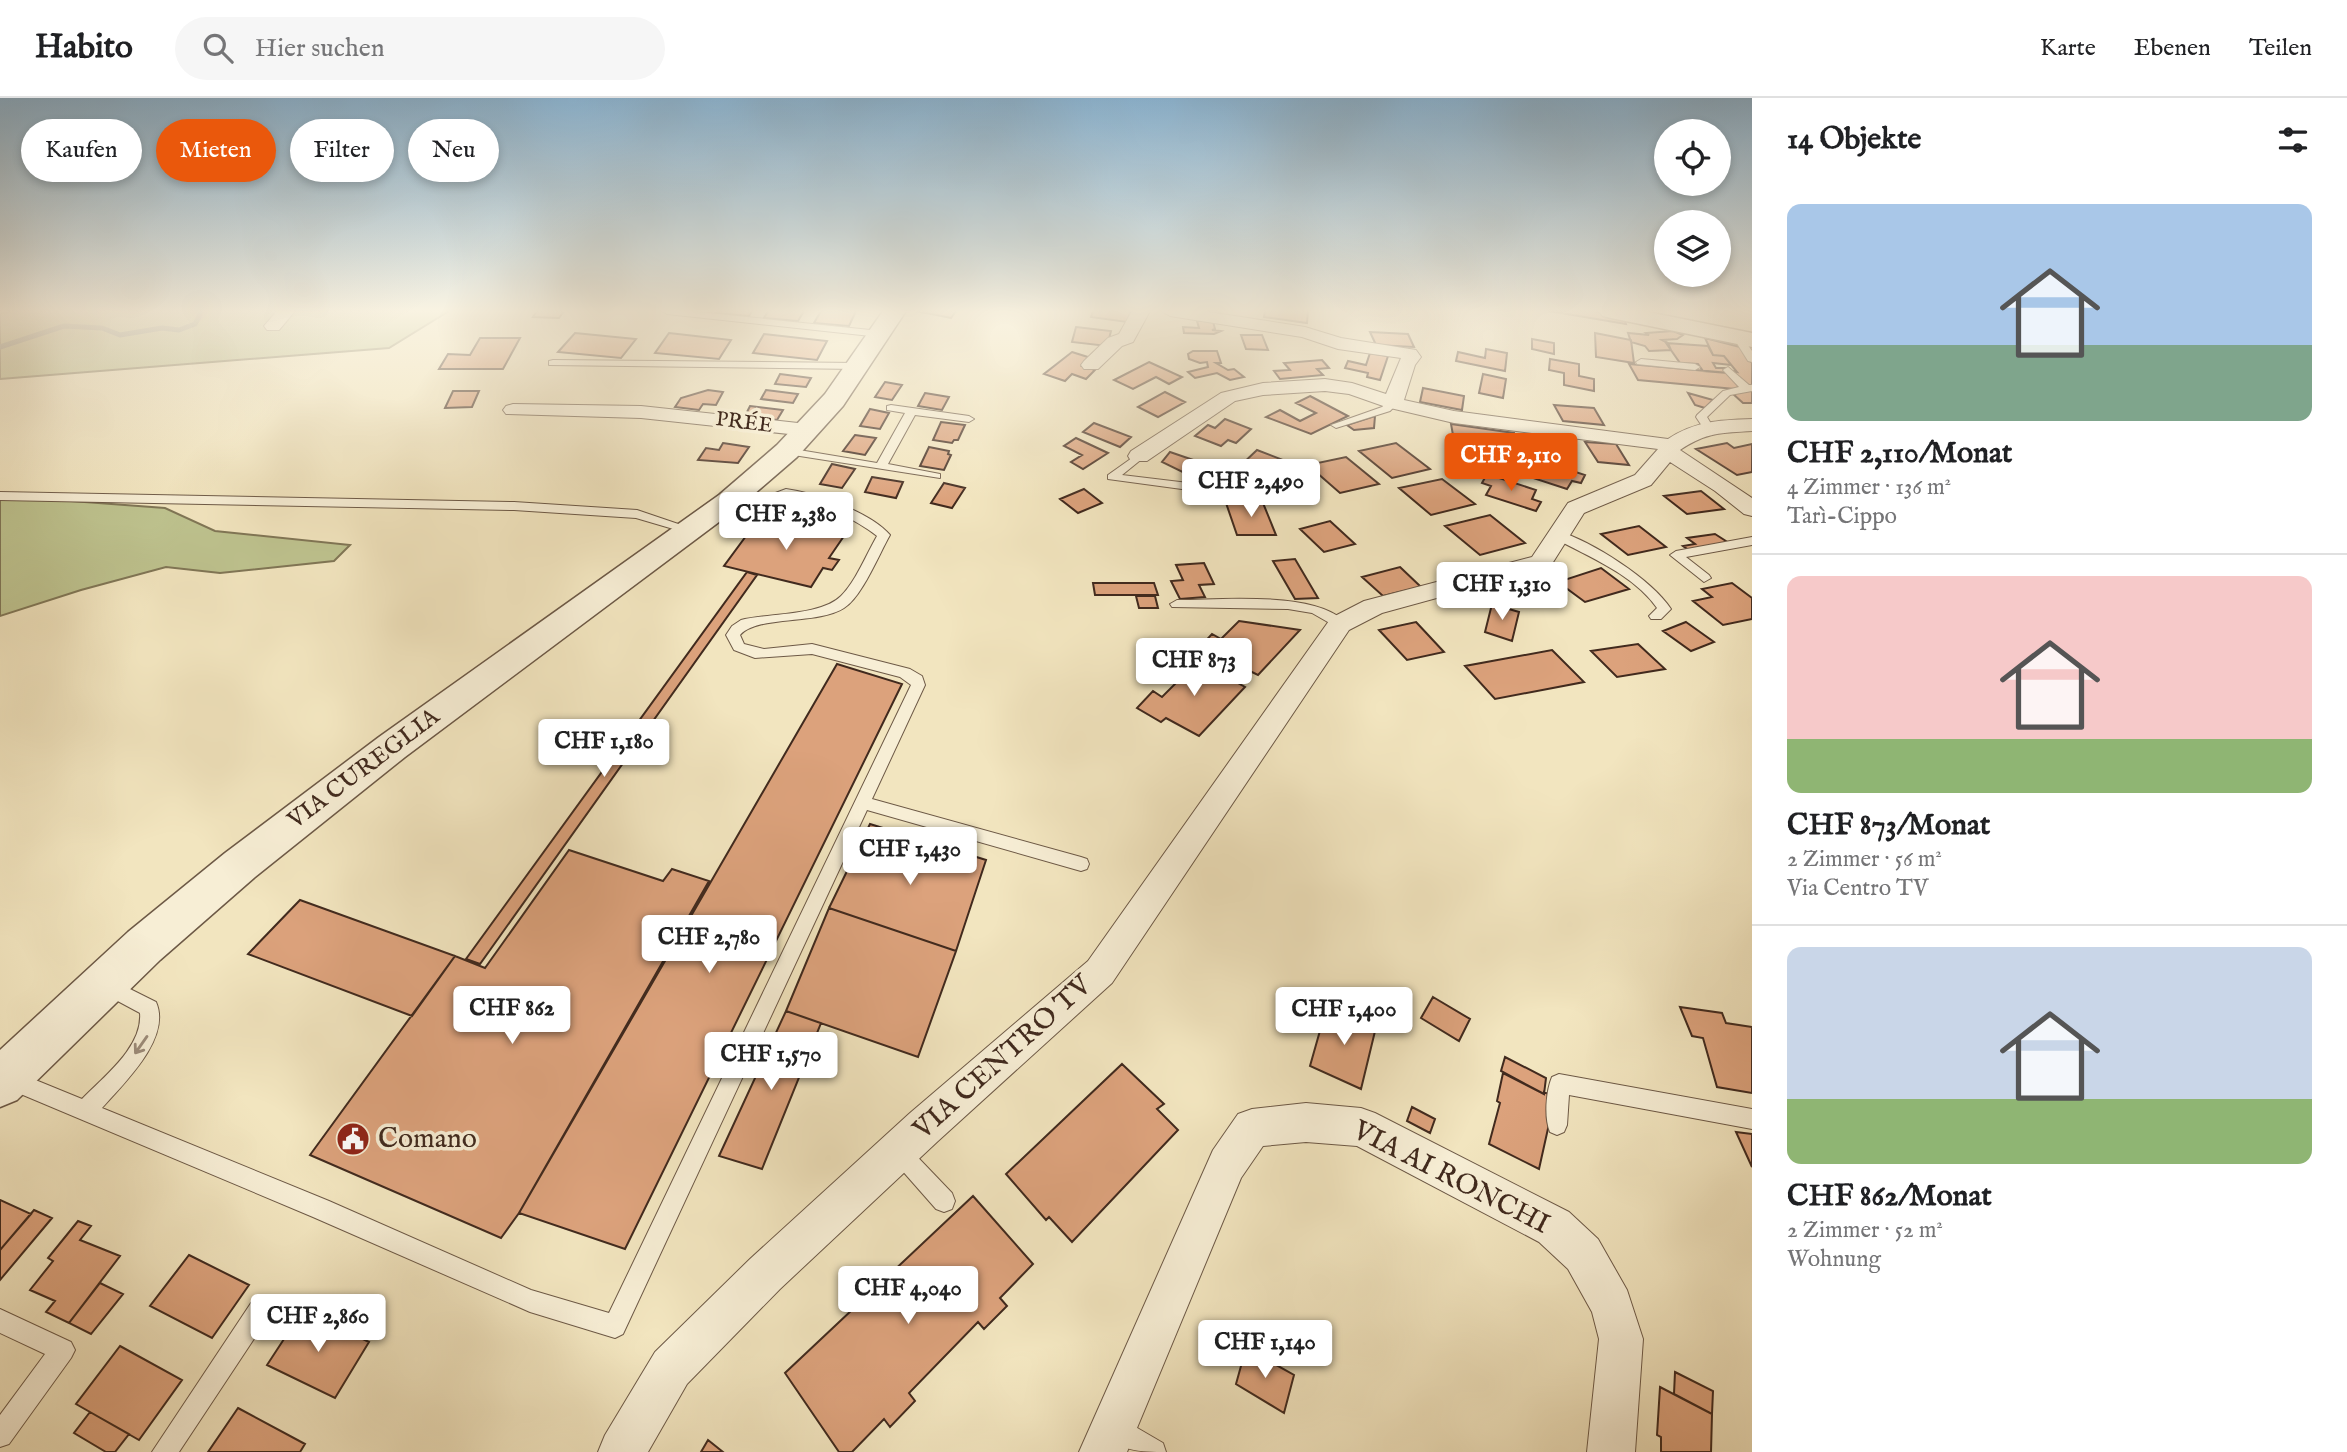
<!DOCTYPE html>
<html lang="de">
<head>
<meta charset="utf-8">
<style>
  :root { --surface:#fff; --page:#f6f6f6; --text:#202124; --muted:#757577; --line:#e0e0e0; --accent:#ea580c }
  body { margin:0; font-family:"IM FELL English",serif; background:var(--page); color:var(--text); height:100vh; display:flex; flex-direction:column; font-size:26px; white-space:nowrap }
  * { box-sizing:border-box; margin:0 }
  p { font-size:23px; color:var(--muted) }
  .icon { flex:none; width:38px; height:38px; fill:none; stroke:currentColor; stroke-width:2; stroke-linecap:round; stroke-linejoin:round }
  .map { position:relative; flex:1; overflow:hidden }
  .sheet { display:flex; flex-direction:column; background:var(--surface); width:595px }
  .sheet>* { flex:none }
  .top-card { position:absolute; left:21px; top:21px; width:665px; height:63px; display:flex; gap:14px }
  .buttons { position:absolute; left:1654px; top:21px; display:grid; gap:14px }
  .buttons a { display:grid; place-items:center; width:77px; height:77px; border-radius:50%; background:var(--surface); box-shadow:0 4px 10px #0003; font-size:35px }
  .price { position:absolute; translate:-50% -60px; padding:0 16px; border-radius:7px; background:#fff; color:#222; font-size:23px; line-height:46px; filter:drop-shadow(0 2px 4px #0008) }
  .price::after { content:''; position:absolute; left:50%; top:42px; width:21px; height:16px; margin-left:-10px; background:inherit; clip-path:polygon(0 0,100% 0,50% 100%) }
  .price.on { background:var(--accent); color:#fff }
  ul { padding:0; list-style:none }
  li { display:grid; align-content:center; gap:14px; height:371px; padding:0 35px }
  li+li { border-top:2px solid var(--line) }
  li span { display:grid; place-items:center; height:217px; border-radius:14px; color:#555 }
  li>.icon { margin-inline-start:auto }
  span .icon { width:126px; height:126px; fill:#fffc; stroke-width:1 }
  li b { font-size:30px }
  h2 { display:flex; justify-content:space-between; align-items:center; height:84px; padding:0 35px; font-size:30px }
  .chip { padding:0 24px; border-radius:32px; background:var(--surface); box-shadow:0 4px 10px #0003; font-size:24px; line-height:63px }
  .chip.on { background:var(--accent); color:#fff }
  header { display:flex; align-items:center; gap:42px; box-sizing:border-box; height:98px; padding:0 35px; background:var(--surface); border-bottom:2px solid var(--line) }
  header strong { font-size:33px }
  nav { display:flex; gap:38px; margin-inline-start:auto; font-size:24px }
  .search { width:490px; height:63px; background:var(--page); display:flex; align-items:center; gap:18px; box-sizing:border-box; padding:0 24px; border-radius:38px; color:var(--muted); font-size:26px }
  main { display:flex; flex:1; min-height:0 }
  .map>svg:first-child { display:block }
  .green { fill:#bec38f; stroke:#807656; stroke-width:2 }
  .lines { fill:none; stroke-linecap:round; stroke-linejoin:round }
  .stream { stroke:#7a827d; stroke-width:5 }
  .building { fill:#dca27c; stroke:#412a1e; stroke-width:2 }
  .service-casing { stroke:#6d5946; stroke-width:2 }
  .minor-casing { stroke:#6d5946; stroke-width:2 }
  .tertiary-casing { stroke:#6d5946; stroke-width:3 }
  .service { fill:#f7eed5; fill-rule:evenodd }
  .minor { fill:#f7eed5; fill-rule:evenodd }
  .tertiary { fill:#f7eed5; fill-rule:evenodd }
  .oneway { stroke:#9c8c7a }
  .labels { text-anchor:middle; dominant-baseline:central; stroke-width:7; stroke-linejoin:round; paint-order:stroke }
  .far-street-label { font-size:21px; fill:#412a1e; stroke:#f7eed5 }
  .street-label { font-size:24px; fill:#412a1e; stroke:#f7eed5 }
  .near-street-label { font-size:28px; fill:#412a1e; stroke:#f7eed5 }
  .near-poi-label { font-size:28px; fill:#412a1e; stroke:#f7eed5; text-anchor:start }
</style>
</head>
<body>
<header>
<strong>Habito</strong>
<div class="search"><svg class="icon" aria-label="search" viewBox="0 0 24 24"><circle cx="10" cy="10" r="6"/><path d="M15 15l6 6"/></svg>Hier suchen</div>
<nav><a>Karte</a><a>Ebenen</a><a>Teilen</a></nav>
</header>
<main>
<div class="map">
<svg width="1752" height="1354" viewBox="0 0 1752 1354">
  <rect width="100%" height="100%" fill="#f2e5bf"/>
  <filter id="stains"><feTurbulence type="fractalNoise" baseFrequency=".00286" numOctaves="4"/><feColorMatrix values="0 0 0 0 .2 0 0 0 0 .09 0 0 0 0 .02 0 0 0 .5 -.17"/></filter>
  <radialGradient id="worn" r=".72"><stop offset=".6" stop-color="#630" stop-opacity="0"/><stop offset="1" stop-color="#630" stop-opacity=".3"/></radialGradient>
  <path class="green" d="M16,213h433l-60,37 -389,31v-66z
    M31,400l134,10 50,23 135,14 -16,16 -114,12 -54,-6 -85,23 -81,26v-116z"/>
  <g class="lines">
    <path class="stream" d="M0,249l64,-21 38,2 18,7 42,-7 17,2 16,-6 7,-13"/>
  </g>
  <path class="building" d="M537,213h27l-5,7 -26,-1z
    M717,213h35l-3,5 -34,-3z
    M768,213h36l-6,10 -34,-3z
    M821,213h35l-7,15 -35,-3z
    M916,213h40l-5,7z
    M1093,213h38l-4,11 -36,-5z
    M1265,213h43l-1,12 -43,-6z
    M1549,213h44l31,6 2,7z
    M1197,223h16l2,8 -3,1 9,1 -7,3 -30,-1 -1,-6 16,1z
    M1076,229l35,4 -4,15 -35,-4z
    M1673,233l10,4 -6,4 -15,1 6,3 3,7 -22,1 -4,-5 -14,-4 -3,-9 21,2 -3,-2z
    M1370,234l38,2 6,13 -38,-2z
    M575,235l61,6 -15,19 -63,-6z
    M669,235l62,7 -12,19 -64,-6z
    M1595,235l36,7 3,23 -38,-6z
    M764,236l63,7 -10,19 -64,-7z
    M1241,237h21l6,15 -22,-1z
    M480,240h40l-17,31h-64l9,-15 22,1z
    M1705,240l35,9 12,16v23l-5,-1 -15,-14 5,1 -13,-16 -11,-1z
    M1532,241l22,4v11l-22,-5z
    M1666,245l42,3 5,9 11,1 7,9 -18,-2 3,5h9l4,5 -26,-2 -5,-7 -18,-1z
    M1486,251l21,4 -2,18 -49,-10 2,-9 27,6z
    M1193,253h24l4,12h-5l12,7 6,-1 10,8 -14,3 -13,-7 -22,5 -7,-6 20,-5 -1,-5 -7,1 -11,-4 -1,-5z
    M1072,254l19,6 -9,8 13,4 -9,9 -14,-5 -7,7 -21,-7z
    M1370,255l18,3 -8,24 -13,-3 1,-4 -23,-5 3,-7 18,4z
    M1550,261l29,5v12l15,3v12l-30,-6v-12l-15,-3z
    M1322,262l7,8 -12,1 6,6 -43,4 -6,-8 16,-1 -6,-7z
    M1149,264l33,15 -13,7 -13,-7 -23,12 -19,-9z
    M1629,266l100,9 12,12 -6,4 -97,-9z
    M780,276l31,4 -5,9 -31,-3z
    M1483,276l23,5 -3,19 -24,-5z
    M885,284l17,3 -10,15 -17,-3z
    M1423,290l41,8 -2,14 -42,-8z
    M1752,290v15h-9l-11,-10z
    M708,292l15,2 -7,13 -13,-1 -4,6 -24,-3 6,-9z
    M766,292l32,4 -5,9 -32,-4z
    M453,293h26l-7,16 -27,1z
    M1165,294l20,10 -27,15 -20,-10z
    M925,295l24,4 -7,13 -24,-4z
    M1688,295l25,7 -8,8 -10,-3z
    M1310,298l38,20 -37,18 -45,-17 14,-7 20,11 16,-8 -20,-10z
    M1554,307l40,3 10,17 -41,-4z
    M750,308l33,4 -6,10 -32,-4z
    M870,311l19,4 -9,16 -20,-3z
    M1375,318l-1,12 -20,2 -7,-5z
    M1225,321l26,10 -15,14 -8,-3 -7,6 -26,-10 13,-11 7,3z
    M941,324l24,3 -7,15h-4l-2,3 -19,-3z
    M1094,325l37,14 -11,10 -37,-15z
    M1451,326l63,9 3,12 -64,-10z
    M855,337l21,3 -11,17 -22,-4z
    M1076,340l32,15 -25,16 -12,-7 11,-7 -18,-9z
    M1585,344l31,2 13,21 -31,-3z
    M723,345l26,4 -11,16 -40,-3 8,-12 13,2z
    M1396,345l34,26 -38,9 -33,-27z
    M1727,345l7,5 18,-4v28l-15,3 -41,-26z
    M929,349l20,4 -1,3 3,1 -7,15 -24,-4z
    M1257,352l26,10 -11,10 12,4 -16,17 -27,-11 9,-9 -11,-4z
    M1170,354l38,13 -11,14 -35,-17z
    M1346,359l33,27 -39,9 -32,-28z
    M1536,361l49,16 -4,8 -9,-2 -5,8 -49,-16 4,-8 9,3z
    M832,366l23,5 -13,19 -22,-4z
    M1487,376l49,16 -4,9 9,3 -5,9 -50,-16 5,-9 -9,-3z
    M872,379l31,5 -7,16 -31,-6z
    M1442,381l33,25 -44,11 -32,-27z
    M944,385l21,5 -13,20 -21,-5z
    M1084,391l18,14 -24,10 -18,-14z
    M1701,393l23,18 -37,5 -23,-18z
    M1226,405h37l13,32h-39z
    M1490,417l35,28 -45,12 -35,-29z
    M760,419l84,19 -15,22 10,2 -7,10 -9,-2 -12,19 -87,-21z
    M1330,423l25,23 -31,8 -24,-23z
    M1639,428l27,21 -38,8 -27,-21z
    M1715,436l14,9 -39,8 -7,-5 12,-2 -8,-6z
    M1295,461l23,39 -23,1 -22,-38z
    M1204,465l10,21 -15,1 6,12 -25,2 -9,-18 12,-1 -7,-15z
    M1400,469l21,20 -38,9 -21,-19z
    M1601,470l28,21 -44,13 -27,-20z
    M747,474l10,3 -277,389 -14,-5z
    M1093,485h61l4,12h-63z
    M1732,485l20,15v21l-29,6 -30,-24 19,-4 -10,-8z
    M1136,498h19l3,12h-19z
    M1492,506l27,8 -7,29 -27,-9z
    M1239,523l61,9 -42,45 -58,-28 12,-13 9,5z
    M1416,524l28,30 -37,8 -28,-30z
    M1686,524l28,20 -23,9 -28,-20z
    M1638,546l27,25 -48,8 -26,-26z
    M1552,552l32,32 -89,17 -30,-33z
    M1189,558l56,31 -46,49 -33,-18 -5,4 -24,-14 16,-17 9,6 24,-24 -9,-5z
    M837,566l65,20 -277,565 -106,-36z
    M870,726l116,36 -30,91 -127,-43z
    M569,752l94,31 9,-12 37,12 -190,332 -18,25 -191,-83 145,-199 30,12z
    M300,802l155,56 -43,60 -164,-62z
    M829,810l127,43 -38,106 -132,-46z
    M1433,899l37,22 -11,22 -38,-23z
    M1327,908l49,21 -15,62 -51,-23z
    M1680,909l42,6 4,10 26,4v66l-35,-6 -14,-49 -11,-2z
    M786,913l35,12 -59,146 -43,-13z
    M1505,959l41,21 -2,16 -43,-23z
    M1122,966l42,40 -7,5 21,21 -106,112 -23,-25 -3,3 -40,-46z
    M1503,975l41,21v-2l11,5 -16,72 -50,-25 11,-41 -3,-2z
    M1412,1009l23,12 -5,14 -23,-12z
    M1736,1034l16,2v33z
    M973,1098l60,68 -33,34 7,8 -23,23 -6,-7 -69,71 6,8 -25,26 -6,-8 -32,33h-13l-54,-79z
    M0,1102l31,14 -31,36z
    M34,1112l18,8 -52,62v-30z
    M78,1123l13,5 -11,14 40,16 -51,67 -23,-11 9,-11 -25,-11 23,-29 -5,-3z
    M189,1157l60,30 -37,53 -62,-32z
    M100,1185l23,11 -32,40 -22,-11z
    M303,1212l66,32 -34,56 -68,-33z
    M120,1248l62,34 -43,60 -63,-36z
    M1246,1250l48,27 -10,38 -48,-29z
    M1675,1274l38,19 -1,23 -38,-20z
    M1660,1289l52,27 -1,38h-50v-15l-4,-2z
    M238,1310l67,36 -5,8h-92z
    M90,1314l39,22 -14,18h-9l-32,-19z
    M708,1342l15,12h-22z"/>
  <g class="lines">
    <defs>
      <path id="service" d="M662,213h27l191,20 5,3 -5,3 -213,-23z
        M1738,236l3,1 11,16v11l-4,-1 -15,-24z
        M1641,261l54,5 5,3 -5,3 -58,-6 -1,-2z
        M553,262l305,3 5,3 -5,3 -309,-4v-4z
        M1728,269l21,18h3v6l-22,4 -23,22 6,10 -1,2h-8l-8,-12 1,-2 26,-24 16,-4 -16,-17z
        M1389,303l9,2 -8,8 -54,17 -5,-3 51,-18z
        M891,307l78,11 5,3 -5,3 -54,-7 -27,49 52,10v4l-153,-24 -6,-3 6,-3 90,15 28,-50 -18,-3v-4z
        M1139,355l6,3 -2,2 -21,17 141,17 6,4 -6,4 -155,-21v-4z
        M786,391c30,4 84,23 104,46 -11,19 -28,62 -46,73 -26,17 -86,7 -104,27l4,9 20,5 48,-5 98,25 12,7 3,9 -53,114 209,58 6,2 2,5 -2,5 -6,2 -214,-61 -244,524 -8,4 -85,-26 -217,-95 -309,-130 -3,-7 3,-7 7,-3 71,29c21,-22 61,-52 58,-86l-41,-22 -2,-6 2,-6 7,-2 50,25c16,36 -32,81 -54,106l227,93 202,89 78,23 302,-628 -11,-8 -88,-23 -57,4 -21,-8 -8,-15 6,-9 9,-6c27,-7 80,-4 100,-24 15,-15 25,-41 36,-60 -19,-15 -61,-37 -85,-39 -22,-1 -43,23 -69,4l6,-4 25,4z
        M0,394l514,10 123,8 56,19 -6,4 -51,-15 -122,-8 -514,-10z
        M1558,433c35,11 93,48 113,78l-10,10h-10l-2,-3 8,-8c-24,-34 -68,-51 -103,-70l-2,-3z
        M1752,439v8l-66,12 23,18 2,3 -7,4 -34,-27 6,-4z
        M1177,502c43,0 141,-10 170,24l-7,5 -28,-16 -24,-4 -116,-2 -2,-3z
        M1559,976l193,35v20l-183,-34 -2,30 -3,7 -7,3 -7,-3c-6,-14 -4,-41 2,-55z
        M899,1044l7,3 46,48 3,8 -3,8 -8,3 -8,-3 -44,-50 -3,-7 3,-7z
        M261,1198l8,4 4,8 -4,8 -90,136h-27l101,-152z
        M0,1211l71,33 4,8 -4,8 -62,86 -9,3v-32l45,-61 -45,-21z
        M1115,1317l48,28 3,9c-24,0 -52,0 -63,-25l3,-9z"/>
      <path id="minor" d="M277,213h18l-16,19h-12l-3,-4z
        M1132,213h18l-17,31 -11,4 -24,23h-14l-3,-4 3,-4 24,-23 11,-4z
        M1161,213h41l103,16 36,11 75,12 5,7 -6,8 -11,35 50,11 214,28c27,-18 52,-19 84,-20v12c-31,2 -45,1 -72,19l72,48v18l-8,-2 -29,-23 -45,-29 -19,23 -67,28 -34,54 -168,46 -33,17 -237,353 -174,158 -158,148 -93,95 -39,68h-50l7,-17 50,-83 95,-93 160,-146 178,-152 243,-343 33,-17 168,-44 36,-54 67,-28 23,-26 -204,-26 -68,-16 -37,-13 -24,-3 -62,4 -28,6 -88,60h-16l-3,-5 3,-5 90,-58 42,-10 62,-4 27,4 34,11 15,-36 -63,-9 -36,-12 -132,-21z
        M513,306l128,2 166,18 7,2 3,4 -3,4 -7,2 -166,-18 -135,-4 -3,-4 3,-4z
        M1306,1005l55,5 14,5 194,99 29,27 29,51 16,49 -8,113h-48l12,-113 -7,-27 -24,-43 -29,-27 -182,-96 -51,-4 -43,4 -22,32 -114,274h-48l134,-302 25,-36 14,-5z"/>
      <path id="tertiary" d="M883,213h23l-63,95 -46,51 -58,50 -334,250 -150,120 -95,83 -143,140 -17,7v-57l128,-118 97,-79 154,-116 340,-242 58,-50 48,-51z
        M1599,213h44l109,22v14l-141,-29 -8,-2z"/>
    </defs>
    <use href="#service" class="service-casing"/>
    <use href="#minor" class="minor-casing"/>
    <use href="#tertiary" class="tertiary-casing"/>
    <use href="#service" class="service"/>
    <use href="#minor" class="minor"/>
    <use href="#tertiary" class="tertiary"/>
  </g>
  <defs><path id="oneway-shaft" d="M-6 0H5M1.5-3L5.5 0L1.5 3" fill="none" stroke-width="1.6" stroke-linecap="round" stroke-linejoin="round" transform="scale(1.75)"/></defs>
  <use class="oneway" href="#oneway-shaft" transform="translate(141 947) rotate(125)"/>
  <linearGradient id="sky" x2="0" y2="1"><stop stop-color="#8bb7d7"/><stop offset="0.53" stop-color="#f9f3e2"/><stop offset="1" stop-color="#f9f3e2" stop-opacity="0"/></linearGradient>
  <rect width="1752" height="402" fill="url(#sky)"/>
  <defs>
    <symbol id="civic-disc" viewBox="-11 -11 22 22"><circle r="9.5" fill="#8f2418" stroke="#f7eed5"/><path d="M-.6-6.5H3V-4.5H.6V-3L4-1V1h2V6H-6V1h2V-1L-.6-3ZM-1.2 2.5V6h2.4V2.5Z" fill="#fff"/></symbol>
  </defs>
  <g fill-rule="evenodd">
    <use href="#civic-disc" x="334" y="1022" width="38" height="38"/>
  </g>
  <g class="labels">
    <g class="far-street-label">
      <text transform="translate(744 325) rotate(7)">PRÉE</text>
    </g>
    <g class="street-label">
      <text transform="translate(364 671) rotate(-37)">VIA CUREGLIA</text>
    </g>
    <g class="near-street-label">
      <text transform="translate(1003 960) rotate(-42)">VIA CENTRO TV</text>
      <text transform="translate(1451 1080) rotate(27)">VIA AI RONCHI</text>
    </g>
    <g class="near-poi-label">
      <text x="378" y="1041">Comano</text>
    </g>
  </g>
  <rect width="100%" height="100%" filter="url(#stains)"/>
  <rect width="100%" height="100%" fill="url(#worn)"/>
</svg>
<div class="buttons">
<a><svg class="icon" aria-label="locate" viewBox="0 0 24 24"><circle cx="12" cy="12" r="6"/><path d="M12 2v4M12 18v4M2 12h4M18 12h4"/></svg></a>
<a><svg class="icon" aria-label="layers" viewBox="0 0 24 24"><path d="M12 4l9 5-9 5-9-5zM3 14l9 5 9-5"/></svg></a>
</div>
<b class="price on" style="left:1511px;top:395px">CHF 2,110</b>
<b class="price" style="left:1251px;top:421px">CHF 2,490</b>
<b class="price" style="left:786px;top:454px">CHF 2,380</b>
<b class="price" style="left:1502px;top:524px">CHF 1,310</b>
<b class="price" style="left:1194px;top:600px">CHF 873</b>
<b class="price" style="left:604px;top:681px">CHF 1,180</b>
<b class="price" style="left:910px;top:789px">CHF 1,430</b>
<b class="price" style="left:709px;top:877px">CHF 2,780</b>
<b class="price" style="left:512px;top:948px">CHF 862</b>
<b class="price" style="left:1344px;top:949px">CHF 1,400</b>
<b class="price" style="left:771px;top:994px">CHF 1,570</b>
<b class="price" style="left:908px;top:1228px">CHF 4,040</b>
<b class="price" style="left:318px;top:1256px">CHF 2,860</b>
<b class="price" style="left:1265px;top:1282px">CHF 1,140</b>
<div class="top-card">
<a class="chip">Kaufen</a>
<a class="chip on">Mieten</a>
<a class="chip">Filter</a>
<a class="chip">Neu</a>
</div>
</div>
<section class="sheet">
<h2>14 Objekte<svg class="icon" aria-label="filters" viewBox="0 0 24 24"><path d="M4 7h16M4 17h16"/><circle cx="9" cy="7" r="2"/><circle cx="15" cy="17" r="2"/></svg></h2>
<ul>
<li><span style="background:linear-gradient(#a9c7e8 65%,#7fa58c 0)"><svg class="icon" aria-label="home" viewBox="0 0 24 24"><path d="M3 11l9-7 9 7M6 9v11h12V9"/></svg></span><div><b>CHF 2,110/Monat</b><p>4 Zimmer · 136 m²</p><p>Tarì-Cippo</p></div></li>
<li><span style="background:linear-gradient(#f6c9c9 75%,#8fb573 0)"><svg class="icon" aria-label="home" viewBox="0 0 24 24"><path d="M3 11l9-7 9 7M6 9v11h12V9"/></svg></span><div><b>CHF 873/Monat</b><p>2 Zimmer · 56 m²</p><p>Via Centro TV</p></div></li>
<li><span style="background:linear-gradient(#c9d6e8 70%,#8fb573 0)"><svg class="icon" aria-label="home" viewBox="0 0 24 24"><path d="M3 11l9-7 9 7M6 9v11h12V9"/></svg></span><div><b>CHF 862/Monat</b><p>2 Zimmer · 52 m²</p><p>Wohnung</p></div></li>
</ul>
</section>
</main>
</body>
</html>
